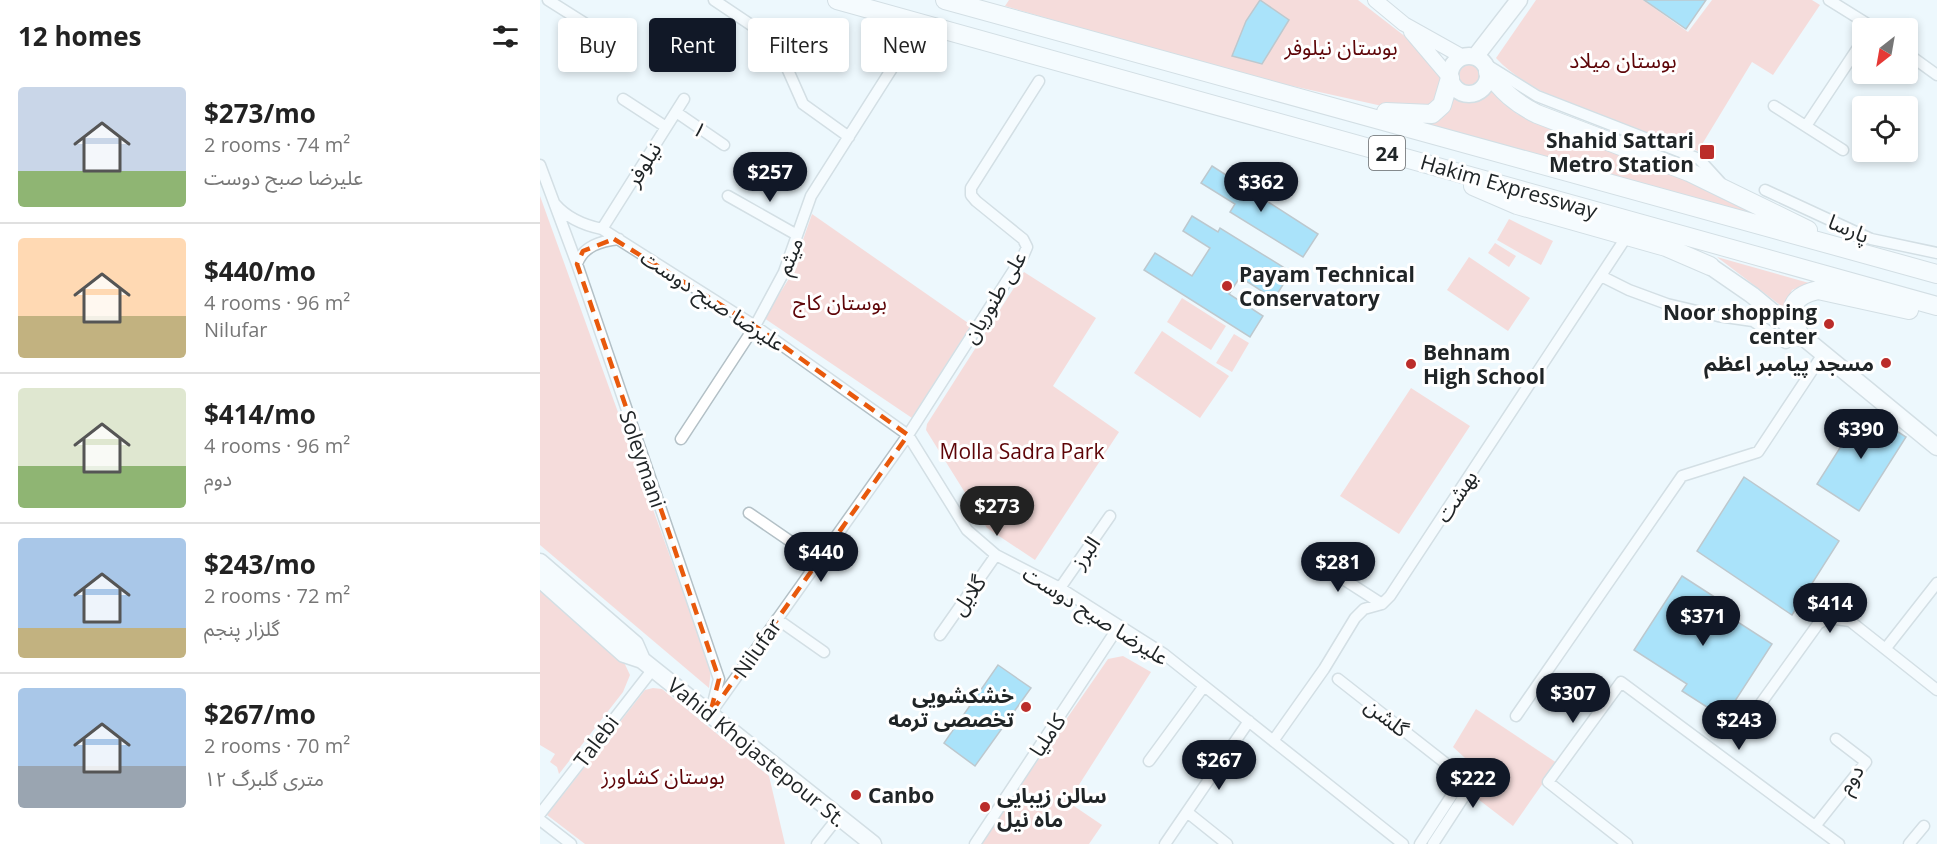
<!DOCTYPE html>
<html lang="en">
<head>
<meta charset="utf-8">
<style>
  :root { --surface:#fff; --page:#f2f2f2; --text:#222; --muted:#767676; --line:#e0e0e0; --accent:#111827 }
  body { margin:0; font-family:"Open Sans","Noto Sans Arabic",sans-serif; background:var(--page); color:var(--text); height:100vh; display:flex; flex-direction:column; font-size:22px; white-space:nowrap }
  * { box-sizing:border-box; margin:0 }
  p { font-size:20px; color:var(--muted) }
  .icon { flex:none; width:33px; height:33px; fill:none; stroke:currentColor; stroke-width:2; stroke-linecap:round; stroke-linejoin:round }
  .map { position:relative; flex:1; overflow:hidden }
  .panel { display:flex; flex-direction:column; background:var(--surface); width:540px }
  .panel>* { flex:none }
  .guide { position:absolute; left:18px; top:18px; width:570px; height:54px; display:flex; gap:12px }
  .needle { width:39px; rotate:211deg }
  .tools { position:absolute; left:1312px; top:18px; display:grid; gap:12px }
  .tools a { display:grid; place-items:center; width:66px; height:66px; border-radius:6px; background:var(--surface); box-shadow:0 3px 9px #0003; font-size:30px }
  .price { position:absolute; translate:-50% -51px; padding:0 14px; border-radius:21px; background:var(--accent); color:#fff; font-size:20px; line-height:39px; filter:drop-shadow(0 2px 3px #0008) }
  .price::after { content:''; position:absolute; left:50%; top:36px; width:18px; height:14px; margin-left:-9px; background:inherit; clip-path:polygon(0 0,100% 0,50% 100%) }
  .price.on { background:#222; color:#fff }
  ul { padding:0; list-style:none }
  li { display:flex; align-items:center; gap:18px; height:150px; padding:0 18px }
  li+li { border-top:2px solid var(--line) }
  li span { display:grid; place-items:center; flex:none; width:168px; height:120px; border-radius:6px; color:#555 }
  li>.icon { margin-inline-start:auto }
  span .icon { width:72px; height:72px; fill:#fffc; stroke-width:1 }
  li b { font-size:26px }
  h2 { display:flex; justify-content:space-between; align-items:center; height:72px; padding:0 18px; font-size:26px }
  .pill { padding:0 21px; border-radius:6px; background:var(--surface); box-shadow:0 3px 9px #0003; font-size:21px; line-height:54px }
  .pill.on { background:var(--accent); color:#fff }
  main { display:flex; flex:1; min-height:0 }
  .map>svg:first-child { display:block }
  .green { fill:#ffbbb2 }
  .building { fill:#5acaf7; stroke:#838f95; stroke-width:1.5 }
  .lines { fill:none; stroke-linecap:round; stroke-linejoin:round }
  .minor-casing { stroke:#b3c0c6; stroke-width:13 }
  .tertiary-casing { stroke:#b3c0c6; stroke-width:16 }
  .secondary-casing { stroke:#b3c0c6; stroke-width:19 }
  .trunk-casing { stroke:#b3c0c6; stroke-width:20 }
  .minor { stroke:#fff; stroke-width:10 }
  .tertiary { stroke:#fff; stroke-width:14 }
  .secondary { stroke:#fff; stroke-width:16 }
  .trunk { stroke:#fff; stroke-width:18 }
  .marked { fill:none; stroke:#e8590c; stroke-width:4.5; stroke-dasharray:12 8; stroke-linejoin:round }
  .poi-dot { fill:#bb2d2a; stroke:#fff; stroke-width:2 }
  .labels { text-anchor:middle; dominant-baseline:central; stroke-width:6; stroke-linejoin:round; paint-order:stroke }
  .shield { fill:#fff; stroke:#636668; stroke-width:1.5 }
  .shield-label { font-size:20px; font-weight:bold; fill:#202527 }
  .park-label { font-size:21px; fill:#5d0407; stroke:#fff }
  .street-label { font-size:21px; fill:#202527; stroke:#fff }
  .poi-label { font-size:21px; font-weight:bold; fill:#202527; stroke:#fff; text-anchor:end }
</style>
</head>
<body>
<main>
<section class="panel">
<h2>12 homes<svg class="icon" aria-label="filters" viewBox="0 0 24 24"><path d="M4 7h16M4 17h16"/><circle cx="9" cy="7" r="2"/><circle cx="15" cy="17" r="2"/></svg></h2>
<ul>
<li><span style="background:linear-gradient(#c9d6e8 70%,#8fb573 0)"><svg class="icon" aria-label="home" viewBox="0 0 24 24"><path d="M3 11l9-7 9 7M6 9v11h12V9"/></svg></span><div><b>$273/mo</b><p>2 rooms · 74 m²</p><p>علیرضا صبح دوست</p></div></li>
<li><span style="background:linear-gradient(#ffd9b3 65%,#c2b280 0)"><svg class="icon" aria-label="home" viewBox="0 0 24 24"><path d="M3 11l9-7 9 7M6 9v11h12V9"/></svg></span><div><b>$440/mo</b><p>4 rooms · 96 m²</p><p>Nilufar</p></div></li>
<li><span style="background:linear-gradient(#dfe7d0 65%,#8fb573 0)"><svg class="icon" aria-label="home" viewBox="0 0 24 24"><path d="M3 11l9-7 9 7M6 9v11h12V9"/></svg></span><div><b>$414/mo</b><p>4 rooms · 96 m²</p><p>دوم</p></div></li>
<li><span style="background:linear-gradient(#a9c7e8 75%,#c2b280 0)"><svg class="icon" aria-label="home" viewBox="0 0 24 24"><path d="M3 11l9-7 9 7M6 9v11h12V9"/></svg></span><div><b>$243/mo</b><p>2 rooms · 72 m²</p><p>گلزار پنجم</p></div></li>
<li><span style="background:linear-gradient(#a9c7e8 65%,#9aa5b1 0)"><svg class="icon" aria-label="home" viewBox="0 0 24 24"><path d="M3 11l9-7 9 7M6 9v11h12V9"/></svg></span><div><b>$267/mo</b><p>2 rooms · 70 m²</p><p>۱۲ متری گلبرگ</p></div></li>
</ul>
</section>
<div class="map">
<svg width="1397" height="844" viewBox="0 0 1397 844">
  <rect width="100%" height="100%" fill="#edf8fd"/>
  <path class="green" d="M469,0h349l53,41 25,27 6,12 -2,20 -22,14 -175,-39 -238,-69z
    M996,0h107l45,32 24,-32h100l8,5 -47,70 -21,-13 -54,89c-58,-21 -161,-48 -202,-93z
    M914 75a15 15 0 1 1 30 0a15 15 0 1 1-30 0Z
    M952,83l7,15 18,16 171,66 104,47 -373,-104 31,-34c15,13 32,11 42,-6z
    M0,196l171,474 -2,18 -169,-143z
    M272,214l159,111 -59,93 -148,-100 26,-41z
    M969,219l44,22 -12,24 -44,-25z
    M955,243l21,13 -7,11 -21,-14z
    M929,257l61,41 -22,33 -61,-41z
    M1177,257l92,26 -17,7 -8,18z
    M484,272l72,46 -43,68 66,46 -84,128 -48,-32 -61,-98 1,-6z
    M642,298l44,28 -15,24 -44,-28z
    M622,331l67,45 -29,42 -66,-45z
    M694,334l15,9 -17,29 -16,-9z
    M871,388l59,38 -71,108 -59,-38z
    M0,587l82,71 8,17 -7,17 -64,82 -2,-7 -7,-5 5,-8 -15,-9z
    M583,656l28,16 -83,130 34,23 -13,19h-109l128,-185z
    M113,688l9,1 107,87 16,68h-200l-38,-29 98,-125z
    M936,709l81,54 -44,63 -39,-30 2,-28 -23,-21z"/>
  <path class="building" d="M720,0l29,20 -27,44 -30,-8 14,-35z
    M1104,0h62l-20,29z
    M672,166l106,68 -15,23 -73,-45 5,-8 -34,-21z
    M652,216l26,16 2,-4 71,44 -17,27 -34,-22 -11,17 34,22 -13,21 -106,-67 11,-17 37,23 18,-28 -27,-17z
    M1324,410l42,27 -47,74 -42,-27z
    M1204,477l95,64 -47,74 -95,-64z
    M1142,576l42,27 -5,7 53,34 -48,74 -42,-27 5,-7 -53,-34z
    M458,665l33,23 -56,78 -31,-23z"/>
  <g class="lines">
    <defs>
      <path id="minor" d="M8,0l57,36
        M174,0l61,41 28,63 46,33
        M1289,0l45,28
        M1368,54l29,21
        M944,63l53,33 162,63 21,23
        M83,99l43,28
        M1234,106l69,44
        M136,112l48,33
        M1266,126l57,-86
        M0,165l37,99 142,415 -7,28
        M1225,190l106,49 66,14
        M188,196l69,39
        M15,204c12,14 28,21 47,25l153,97 153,109 59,95 29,25 64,33 104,66 239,190
        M62,229l82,-130
        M37,264c6,-18 24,-23 42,-25
        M1061,276l28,14 38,14 51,12 35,5 33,22
        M141,439l74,-113 29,-54 27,-76 99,-156
        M209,513l70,48
        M769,557l73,47
        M520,588l50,-72
        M237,619l47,33
        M400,635l56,-80
        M1346,648l51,-65
        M798,679l134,105 -39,60
        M170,714l198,-279 116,-181 3,-7 -4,-8 -47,-38 -5,-6v-7l68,-107
        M976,716l166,-240 76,-24 65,-98
        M1206,724l72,-100 10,-6 22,3 87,69
        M733,741l51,-72 31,-51 9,-9 18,-5 8,-8 237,-360
        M609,761l55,-75
        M647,812l40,32
        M0,814l113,-145
        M0,820l31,24
        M1276,825l50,-63 -30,-23
        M277,844l15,-19
        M435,844l144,-218
        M625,844l84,-123
        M880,844l43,-66
        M1087,844l-79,-62 73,-100 218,162
        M1369,844l15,-18"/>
      <path id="tertiary" d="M835,0l29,24 59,33
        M871,32l39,46"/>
      <path id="secondary" d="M910 75a19 19 0 1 1 38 0a19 19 0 1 1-38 0Z
        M935,57l44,-57
        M1170,266l42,29 185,152
        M0,562l95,82 7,16
        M0,579l84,75 18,6 231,184"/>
      <path id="trunk" d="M297,0l1100,306
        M405,0l992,274
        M948,72c14,19 27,31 49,42l152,58 119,58
        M846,112l46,2 10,-9 8,-27
        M933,186l44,19 149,42 44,19
        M1261,337c-14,-24 -13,-40 17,-47l91,20"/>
    </defs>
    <use href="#minor" class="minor-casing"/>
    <use href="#tertiary" class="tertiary-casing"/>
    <use href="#secondary" class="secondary-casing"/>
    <use href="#trunk" class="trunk-casing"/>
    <use href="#minor" class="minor"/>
    <use href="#tertiary" class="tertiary"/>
    <use href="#secondary" class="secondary"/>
    <use href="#trunk" class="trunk"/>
  </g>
  <path d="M0 0H1397V844H0ZM74,239l141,87 153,109 -198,279 9,-35 -142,-415 6,-13z" fill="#edf8fd" fill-opacity=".55" fill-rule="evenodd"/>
  <path class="marked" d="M74,239l141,87 153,109 -198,279 9,-35 -142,-415 6,-13z"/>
  <g class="poi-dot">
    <rect x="1159" y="144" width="16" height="16" rx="3"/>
    <circle cx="687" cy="286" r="6"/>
    <circle cx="1289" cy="324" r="6"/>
    <circle cx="1346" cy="363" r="6"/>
    <circle cx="871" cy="364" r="6"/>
    <circle cx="486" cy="707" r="6"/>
    <circle cx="316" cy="795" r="6"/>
    <circle cx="445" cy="807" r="6"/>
  </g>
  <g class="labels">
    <rect class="shield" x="829" y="136" width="36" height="34" rx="4.5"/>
    <g class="shield-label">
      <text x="847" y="153">24</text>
    </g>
    <g class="park-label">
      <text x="801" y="47">بوستان نیلوفر</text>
      <text x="1083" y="60">بوستان میلاد</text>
      <text x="300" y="302">بوستان کاج</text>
      <text x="482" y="451">Molla Sadra Park</text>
      <text x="123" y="776">بوستان کشاورز</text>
    </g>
    <g class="street-label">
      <text transform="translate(160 129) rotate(34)">۱</text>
      <text transform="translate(103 164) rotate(-58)">نیلوفر</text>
      <text transform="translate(969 186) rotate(16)">Hakim Expressway</text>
      <text transform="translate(1309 228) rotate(23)">پارسا</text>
      <text transform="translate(249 256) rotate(-68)">میثم</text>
      <text transform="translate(454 297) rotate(-59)">علی طنوریان</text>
      <text transform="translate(173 300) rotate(33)">علیرضا صبح دوست</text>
      <text transform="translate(103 459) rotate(71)">Soleymani</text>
      <text transform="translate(916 496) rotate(-57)">بهشت</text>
      <text transform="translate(545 552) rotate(-55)">البرز</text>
      <text transform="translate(428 595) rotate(-55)">گلایل</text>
      <text transform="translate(556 615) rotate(32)">علیرضا صبح دوست</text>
      <text transform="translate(217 648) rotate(-55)">Nilufar</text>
      <text transform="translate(847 717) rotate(38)">گلشن</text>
      <text transform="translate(507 735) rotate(-56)">کاملیا</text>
      <text transform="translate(56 741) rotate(-53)">Talebi</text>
      <text transform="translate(217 752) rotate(39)">Vahid Khojastepour St.</text>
      <text transform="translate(1310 779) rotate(-57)">دوم</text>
    </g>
    <g class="poi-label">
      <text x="1154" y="140">Shahid Sattari<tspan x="1154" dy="24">Metro Station</tspan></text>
      <text x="699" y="274" text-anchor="start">Payam Technical<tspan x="699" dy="24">Conservatory</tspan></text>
      <text x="1277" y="312">Noor shopping<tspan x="1277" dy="24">center</tspan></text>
      <text x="883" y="352" text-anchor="start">Behnam<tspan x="883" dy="24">High School</tspan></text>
      <text x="1334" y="363">مسجد پیامبر اعظم</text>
      <text x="474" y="695">خشکشویی<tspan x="474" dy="24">تخصصی ترمه</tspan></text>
      <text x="328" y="795" text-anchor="start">Canbo</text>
      <text x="457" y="795" text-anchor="start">سالن زیبایی<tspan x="457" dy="24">ماه نیل</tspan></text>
    </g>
  </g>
</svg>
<div class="tools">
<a><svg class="needle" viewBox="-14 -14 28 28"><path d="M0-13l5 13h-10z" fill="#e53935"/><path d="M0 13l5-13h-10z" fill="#767676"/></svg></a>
<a><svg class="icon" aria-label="locate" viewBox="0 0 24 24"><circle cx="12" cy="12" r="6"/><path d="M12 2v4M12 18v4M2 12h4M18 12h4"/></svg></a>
</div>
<b class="price" style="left:230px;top:203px">$257</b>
<b class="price" style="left:721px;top:213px">$362</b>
<b class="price" style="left:1321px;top:460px">$390</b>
<b class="price on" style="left:457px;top:537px">$273</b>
<b class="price" style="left:281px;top:583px">$440</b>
<b class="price" style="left:798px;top:593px">$281</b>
<b class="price" style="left:1290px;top:634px">$414</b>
<b class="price" style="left:1163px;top:647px">$371</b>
<b class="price" style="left:1033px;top:724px">$307</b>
<b class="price" style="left:1199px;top:751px">$243</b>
<b class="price" style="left:679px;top:791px">$267</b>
<b class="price" style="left:933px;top:809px">$222</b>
<div class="guide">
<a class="pill">Buy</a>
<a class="pill on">Rent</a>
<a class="pill">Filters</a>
<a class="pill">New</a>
</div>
</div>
</main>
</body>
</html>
